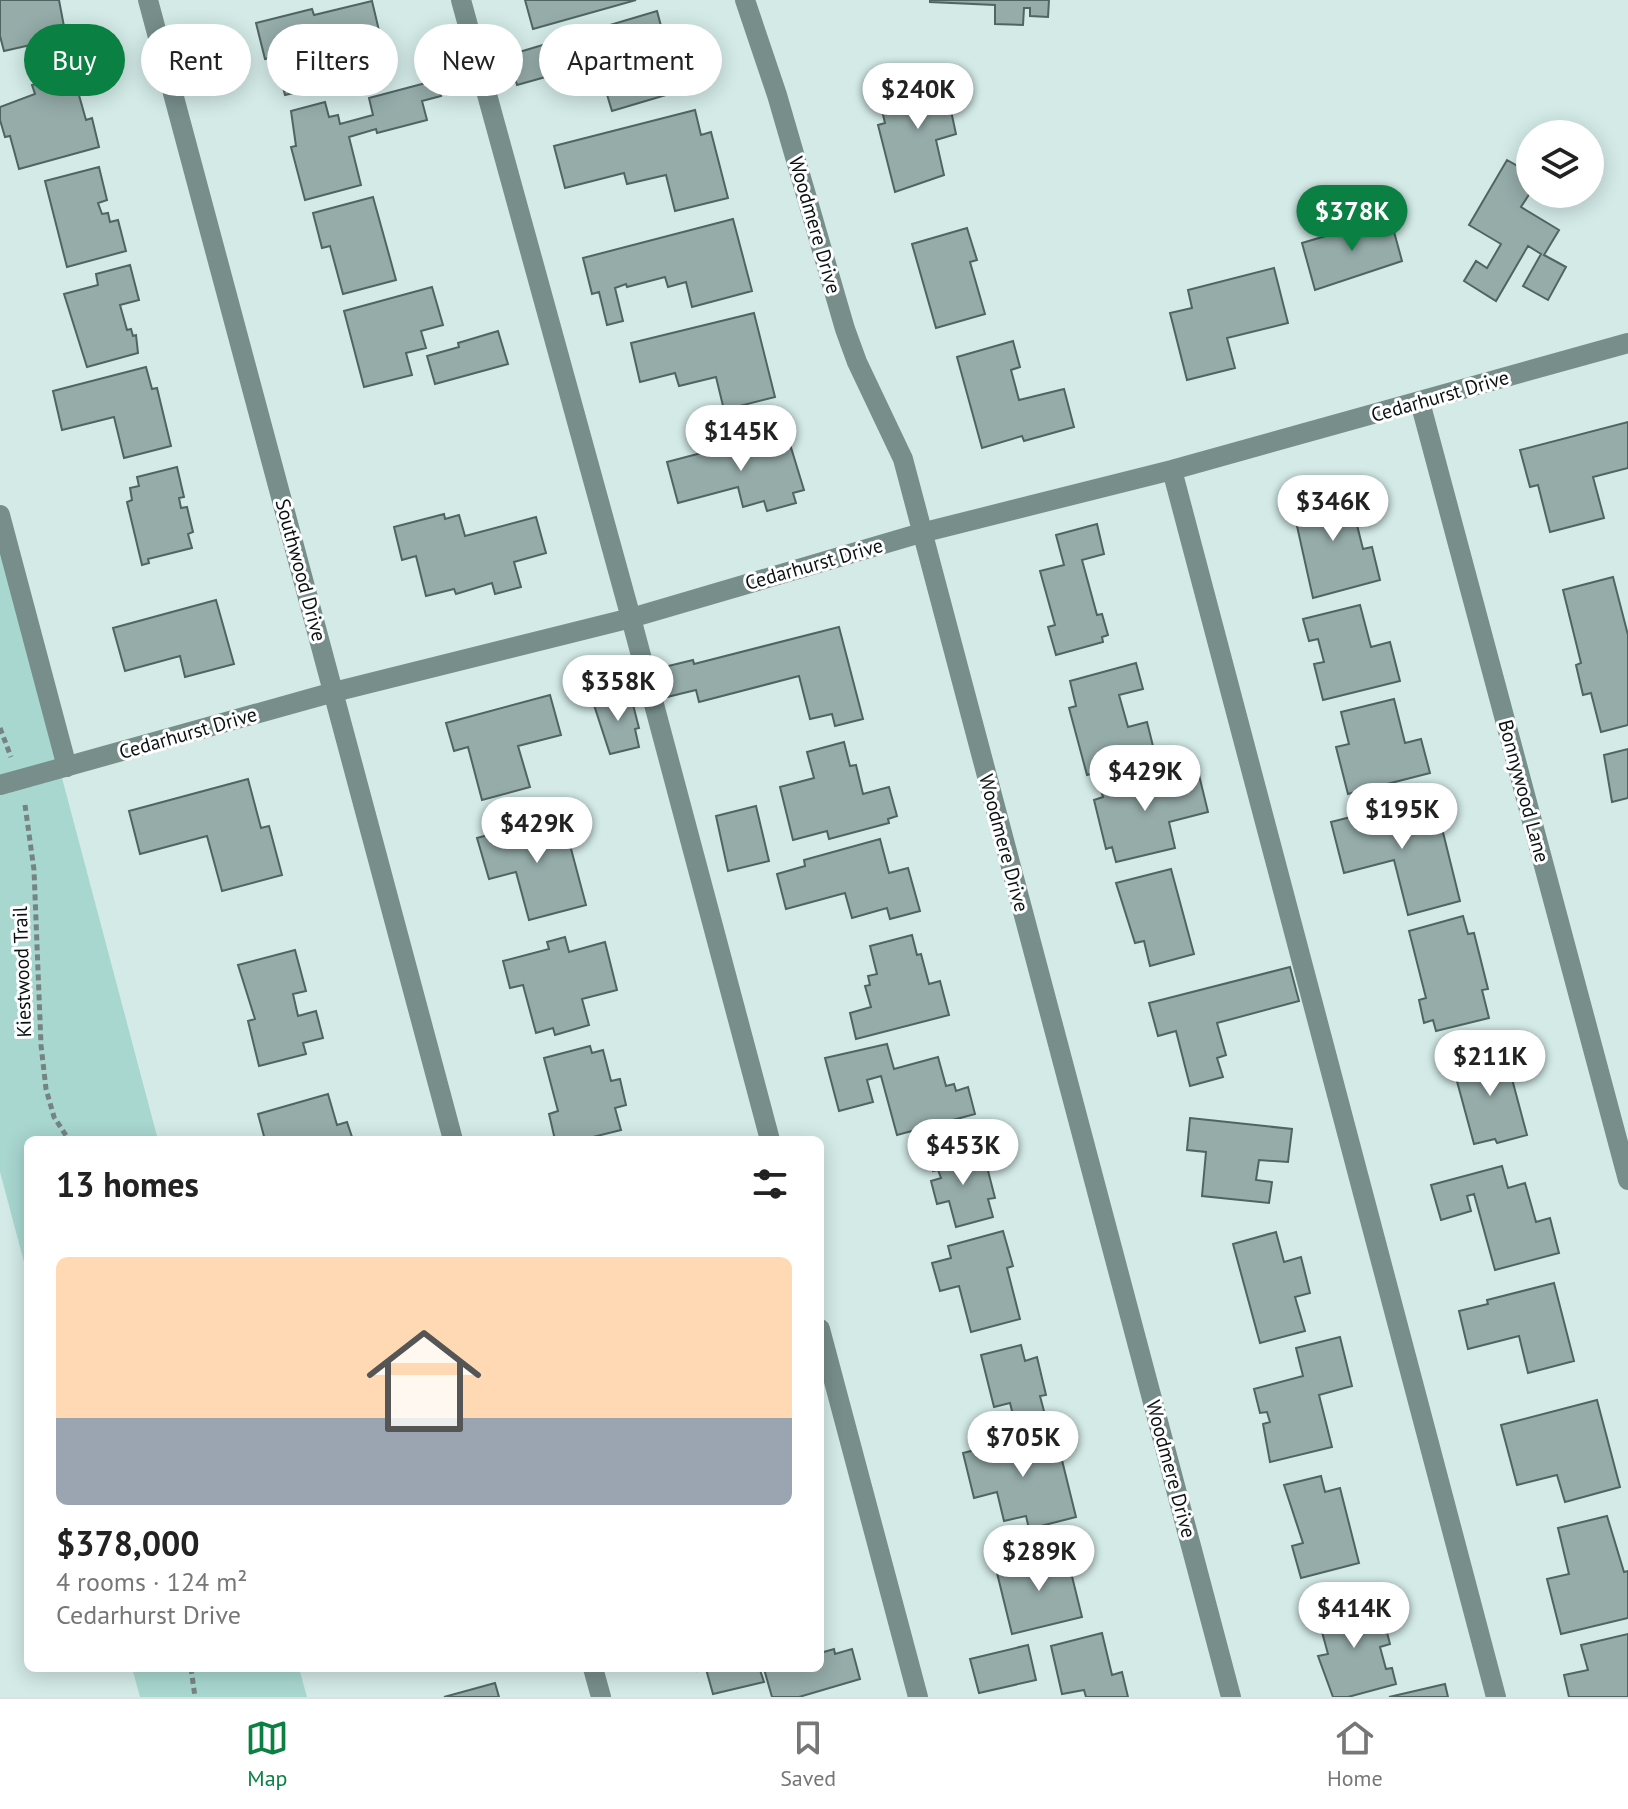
<!DOCTYPE html>
<html lang="en">
<head>
<meta charset="utf-8">
<style>
  :root { --surface:#fff; --page:#f2f2f2; --text:#222; --muted:#767676; --line:#e0e0e0; --accent:#0b8043 }
  body { margin:0; font-family:"PT Sans",sans-serif; background:var(--page); color:var(--text); height:100vh; display:flex; flex-direction:column; font-size:30px; white-space:nowrap }
  * { box-sizing:border-box; margin:0 }
  p { font-size:26px; color:var(--muted) }
  .icon { flex:none; width:44px; height:44px; fill:none; stroke:currentColor; stroke-width:2; stroke-linecap:round; stroke-linejoin:round }
  .map { position:relative; flex:1; overflow:hidden }
  .drawer { position:absolute; left:24px; top:1136px; width:800px; height:536px; display:flex; flex-direction:column; background:var(--surface); border-radius:12px; box-shadow:0 4px 20px #0003 }
  .drawer>* { flex:none }
  .banner { position:absolute; left:24px; top:24px; width:800px; height:72px; display:flex; gap:16px }
  .fabs { position:absolute; left:1516px; top:120px; display:grid; gap:16px }
  .fabs a { display:grid; place-items:center; width:88px; height:88px; border-radius:50%; background:var(--surface); box-shadow:0 4px 20px #0003; font-size:40px }
  .price { position:absolute; translate:-50% -68px; padding:0 18px; border-radius:28px; background:#fff; color:#222; font-size:26px; line-height:52px; filter:drop-shadow(0 2px 4px #0008) }
  .price::after { content:''; position:absolute; left:50%; top:48px; width:24px; height:18px; margin-left:-12px; background:inherit; clip-path:polygon(0 0,100% 0,50% 100%) }
  .price.selected { background:var(--accent); color:#fff }
  ul { padding:0; list-style:none }
  li { display:grid; align-content:center; gap:16px; height:424px; padding:0 32px }
  li span { display:grid; place-items:center; height:248px; border-radius:12px; color:#555 }
  li>.icon { margin-inline-start:auto }
  span .icon { width:144px; height:144px; fill:#fffc; stroke-width:1 }
  li b { font-size:34px }
  h2 { display:flex; justify-content:space-between; align-items:center; height:96px; padding:0 32px; font-size:34px }
  .pill { padding:0 28px; border-radius:36px; background:var(--surface); box-shadow:0 4px 20px #0003; font-size:28px; line-height:72px }
  .pill.selected { background:var(--accent); color:#fff }
  .tab-bar { display:flex; justify-content:space-around; align-items:center; height:112px; border-top:2px solid var(--line); background:var(--surface); font-size:22px; color:var(--muted) }
  .tab-bar a { display:grid; justify-items:center; gap:4px }
  .tab-bar .selected { color:var(--accent) }
  .map>svg:first-child { display:block }
  .green { fill:#a8d7d0 }
  .building { fill:#95aca9; stroke:#506562; stroke-width:2 }
  .lines { fill:none; stroke-linecap:round; stroke-linejoin:round }
  .path { stroke:#758482; stroke-width:5; stroke-dasharray:6 4; stroke-linecap:butt }
  .minor { stroke:#778e8b; stroke-width:20 }
  .labels { text-anchor:middle; dominant-baseline:central; stroke-width:6; stroke-linejoin:round; paint-order:stroke }
  .street-label { font-size:20px; fill:#0b1312; stroke:#fff }
</style>
</head>
<body>
<div class="map">
<svg width="1628" height="1697" viewBox="0 0 1628 1697">
  <rect width="100%" height="100%" fill="#d3eae7"/>
  <path class="green" d="M0,544l158,596h-130v137l-28,-105z
    M132,1668h167l8,29h-167z"/>
  <path class="building" d="M0,0h59l7,37 -62,14 -4,-15z
    M525,0h111l-103,29z
    M930,0h119l-1,17 -18,-1v-8h-6l-1,17 -28,-1v-19l-65,-3z
    M372,1l9,38 -54,13 8,31 -50,12 -10,-38 -10,2 -9,-36 56,-14 2,6z
    M657,11l7,26 7,-3 15,55 -74,22 -7,-23 -13,2 -7,-24 -68,19 -8,-30z
    M73,74l13,46 6,-2 7,29 -80,22 -9,-33 -5,1 -5,-17v-13l35,-13 -3,-9z
    M956,77l7,26 -13,3 6,28 -20,6 8,35 -49,17 -17,-67 7,-2 -6,-25z
    M437,80l4,16 -19,5 5,19 -50,13 -1,-4 -27,8 12,48 -56,15 -14,-53 5,-1 -5,-35 34,-9 4,15 9,-2 2,9 33,-9 -4,-17z
    M695,110l6,25 10,-3 17,66 -53,13 -9,-36 -39,9 -3,-11 -59,15 -11,-42z
    M1507,160l23,13v20l-9,14 38,23 -15,25 22,12 -18,33 -25,-14 18,-32 -13,-8 -32,55 -32,-20 12,-20 11,7 14,-24 -32,-19z
    M99,167l8,33 -9,3 4,11 6,-1 2,9 8,-2 8,31 -59,16 -22,-86z
    M373,197l23,83 -53,14 -13,-48 -8,2 -9,-35z
    M1390,217l12,44 -87,29 -13,-47z
    M733,219l19,72 -60,16 -6,-25 -18,5 -3,-10 -38,10 -1,-3 -11,4 8,33 -16,4 -8,-33 -7,2 -9,-36z
    M967,228l10,32 -7,2 15,52 -49,14 -24,-84z
    M130,265l9,35 -19,5 7,25 4,-1 2,7 3,-1 2,18 -51,14 -23,-73 34,-9 -2,-11z
    M1274,268l14,55 -61,15 8,30 -48,12 -17,-67 22,-5 -4,-18z
    M432,287l11,38 -22,6 5,17 -20,5 6,22 -48,12 -20,-76z
    M754,313l21,84 -51,13 -8,-33 -37,9 -4,-13 -35,9 -9,-39z
    M498,331l10,33 -73,20 -8,-28 32,-9 -1,-4z
    M1013,341l7,26 -9,3 8,30 45,-11 10,38 -50,14 -2,-5 -40,12 -25,-91z
    M146,367l6,22 5,-1 14,58 -47,12 -10,-41 -52,13 -9,-39z
    M1628,422v46l-35,9 11,41 -54,14 -12,-47 -8,2 -10,-37z
    M777,433l3,11 9,-3 15,49 -11,3 3,10 -29,8 -3,-10 -21,6 -5,-20 -60,16 -11,-41z
    M177,467l7,30 -5,1 2,10 6,-1 6,25 -5,2 4,14 -44,11 1,4 -7,2 -15,-63 5,-2 -2,-12 9,-2 -2,-9z
    M1347,485l16,64 9,-2 8,33 -67,18 -22,-99z
    M444,514l1,5 14,-4 6,21 71,-19 10,36 -32,9 7,25 -26,7 -3,-11 -36,11 -2,-5 -28,7 -10,-40 -14,4 -8,-33z
    M1097,524l7,30 -22,6 15,55 5,-1 6,21 -6,2 1,5 -47,13 -8,-28 7,-2 -15,-54 24,-6 -8,-30z
    M1613,577l15,58v90l-27,7 -10,-39 -8,2 -7,-30 5,-2 -18,-73z
    M216,600l18,64 -49,13 -5,-21 -55,15 -12,-43z
    M1360,605l11,42 19,-5 10,39 -77,19 -9,-36 10,-2 -6,-23 -9,2 -6,-22z
    M839,627l24,92 -28,7 -3,-12 -22,5 -11,-43 -100,26 -3,-12 -33,8 -7,-29 37,-9 1,4z
    M1136,663l7,26 -24,6 9,32 19,-5 7,28 -18,5 2,6 -51,14 -18,-67 7,-2 -6,-25z
    M630,693l9,35 -4,1 4,18 -29,7 -17,-52z
    M550,695l11,40 -43,11 12,41 -48,13 -14,-53 -14,4 -8,-28z
    M1394,699l11,44 16,-4 9,34 -82,21 -12,-47 13,-3 -8,-32z
    M844,742l6,24 6,-1 7,29 26,-7 8,29 -9,3 1,4 -60,16 -2,-8 -34,9 -13,-53 34,-9 -7,-26z
    M1628,749v49l-16,4 -8,-47z
    M1153,770l4,16 42,-11 9,37 -39,10 6,26 -59,14 -4,-15 -6,2 -12,-49 9,-3 -4,-13z
    M248,779l13,49 8,-2 13,49 -60,16 -15,-55 -67,18 -11,-43z
    M1434,796l26,105 -52,14 -14,-55 -50,13 -13,-51z
    M756,806l13,55 -41,10 -12,-55z
    M562,815l24,90 -57,15 -13,-48 -27,7 -12,-41z
    M880,839l9,34 19,-5 12,43 -30,8 -3,-11 -35,10 -7,-25 -59,16 -9,-35 28,-8 -1,-6z
    M1171,869l23,85 -44,12 -6,-25 -9,2 -19,-60z
    M1463,916l5,18 6,-1 14,56 -6,1 7,28 -53,13 -3,-11 -9,3 -5,-23 7,-2 -17,-67z
    M912,935l5,20 4,-1 8,30 11,-3 9,34 -93,24 -6,-26 21,-6 -6,-21 5,-1 -2,-9 9,-2 -7,-28z
    M565,937l4,15 36,-10 12,48 -35,9 7,26 -34,10 -2,-7 -17,5 -13,-48 -13,3 -7,-27 46,-12 -2,-7z
    M295,950l11,41 -13,3 5,22 18,-5 7,27 -20,5 3,11 -47,12 -11,-45 7,-2 -17,-54z
    M1290,967l9,34 -82,22 9,32 -9,3 6,19 -33,9 -14,-55 -18,5 -9,-33z
    M887,1044l7,25 44,-12 8,29 8,-2 2,7 12,-4 7,27 -78,21 -16,-59 -14,4 6,22 -34,9 -14,-53z
    M590,1046l2,7 11,-3 8,31 9,-2 6,26 -11,3 6,22 -40,10h-26l-6,-26 9,-3 -14,-53z
    M1504,1049l23,86 -30,8 -2,-4 -21,5 -22,-81z
    M328,1094l9,31 10,-3 6,18h-88l-7,-26z
    M1190,1118l102,11 -4,33 -29,-2 -3,20 16,2 -3,21 -67,-7 4,-44 -19,-2z
    M966,1149l4,14 15,-4 10,39 -7,1 5,18 -37,10 -7,-26 -12,3 -6,-23 10,-3 -3,-8 -5,1 -3,-13z
    M1502,1166l6,22 17,-5 11,39 14,-4 9,35 -64,17 -21,-76 -7,2 4,15 -30,9 -10,-35z
    M1003,1231l10,35 -6,2 13,51 -49,13 -12,-46 -19,5 -8,-28 19,-5 -3,-12z
    M1276,1232l8,30 17,-5 9,36 -15,4 10,34 -45,12 -27,-99z
    M1554,1283l20,78 -46,12 -9,-37 -51,13 -9,-38 29,-7 -1,-4z
    M1340,1337l12,49 -33,9 13,52 -62,15 -7,-38 7,-2 -3,-10 -7,1 -6,-24 49,-13 -7,-28z
    M1021,1345l4,16 12,-4 9,38 -6,1 5,19 -30,8 -5,-20 -16,4 -13,-52z
    M1597,1400l23,87 -55,15 -8,-27 -40,10 -16,-60z
    M1050,1431l3,14 5,-1 18,73 -47,12 -3,-13 -22,5 -7,-29 -23,6 -11,-45z
    M1321,1476l4,16 15,-4 19,75 -58,15 -9,-32 11,-3 -19,-58z
    M1607,1516l17,56 4,-1v47l-67,16 -14,-55 22,-5 -11,-46z
    M1047,1550l3,11 17,-5 15,61 -70,17 -15,-61 30,-7 -3,-10z
    M1357,1600l3,12 9,-2 1,6 12,-3 8,31 -10,3 6,22 6,-1 4,16 -48,13h-15l-15,-41 10,-2 -12,-44z
    M1102,1633l10,42 10,-3 6,25h-42l-2,-7 -22,4 -11,-48z
    M1628,1634v63h-59l-5,-22 24,-5 -7,-25z
    M1028,1645l8,35 -57,13 -9,-34z
    M834,1649l1,5 17,-5 8,30 -61,18h-27l-8,-28 -4,1 4,12 -51,12 -7,-25 -9,2v-3h123v-15z
    M495,1683l4,14h-55z
    M1445,1684l3,13h-59z"/>
  <g class="lines">
    <path class="path" d="M0,728l11,29
      M25,805l9,65 7,175 5,44 8,28 15,23
      M191,1668l4,29"/>
    <path class="minor" d="M148,0l305,1140
      M461,0l170,618 139,522
      M745,0l32,95 68,234 12,33 46,97 328,1238
      M1420,402l208,778
      M1172,470l324,1227
      M0,515l67,252
      M0,785l334,-93 297,-74 290,-85 251,-63 456,-127
      M820,1329l98,368
      M593,1668l8,29"/>
  </g>
  <g class="labels">
    <g class="street-label">
      <text transform="translate(815 225) rotate(74)">Woodmere Drive</text>
      <text transform="translate(1440 396) rotate(-16)">Cedarhurst Drive</text>
      <text transform="translate(814 564) rotate(-16)">Cedarhurst Drive</text>
      <text transform="translate(301 570) rotate(75)">Southwood Drive</text>
      <text transform="translate(188 733) rotate(-16)">Cedarhurst Drive</text>
      <text transform="translate(1524 791) rotate(75)">Bonnywood Lane</text>
      <text transform="translate(1004 843) rotate(75)">Woodmere Drive</text>
      <text transform="translate(22 972) rotate(-92)">Kiestwood Trail</text>
      <text transform="translate(1171 1469) rotate(75)">Woodmere Drive</text>
    </g>
  </g>
</svg>
<div class="fabs">
<a><svg class="icon" aria-label="layers" viewBox="0 0 24 24"><path d="M12 4l9 5-9 5-9-5zM3 14l9 5 9-5"/></svg></a>
</div>
<b class="price" style="left:918px;top:131px">$240K</b>
<b class="price selected" style="left:1352px;top:253px">$378K</b>
<b class="price" style="left:741px;top:473px">$145K</b>
<b class="price" style="left:1333px;top:543px">$346K</b>
<b class="price" style="left:618px;top:723px">$358K</b>
<b class="price" style="left:1145px;top:813px">$429K</b>
<b class="price" style="left:1402px;top:851px">$195K</b>
<b class="price" style="left:537px;top:865px">$429K</b>
<b class="price" style="left:1490px;top:1098px">$211K</b>
<b class="price" style="left:963px;top:1187px">$453K</b>
<b class="price" style="left:1023px;top:1479px">$705K</b>
<b class="price" style="left:1039px;top:1593px">$289K</b>
<b class="price" style="left:1354px;top:1650px">$414K</b>
<div class="banner">
<a class="pill selected">Buy</a>
<a class="pill">Rent</a>
<a class="pill">Filters</a>
<a class="pill">New</a>
<a class="pill">Apartment</a>
</div>
<section class="drawer">
<h2>13 homes<svg class="icon" aria-label="filters" viewBox="0 0 24 24"><path d="M4 7h16M4 17h16"/><circle cx="9" cy="7" r="2"/><circle cx="15" cy="17" r="2"/></svg></h2>
<ul>
<li><span style="background:linear-gradient(#ffd9b3 65%,#9aa5b1 0)"><svg class="icon" aria-label="home" viewBox="0 0 24 24"><path d="M3 11l9-7 9 7M6 9v11h12V9"/></svg></span><div><b>$378,000</b><p>4 rooms · 124 m²</p><p>Cedarhurst Drive</p></div></li>
</ul>
</section>
</div>
<nav class="tab-bar">
<a class="selected"><svg class="icon" aria-label="map" viewBox="0 0 24 24"><path d="M3 6l6-2 6 2 6-2v14l-6 2-6-2-6 2zM9 4v14M15 6v14"/></svg>Map</a>
<a><svg class="icon" aria-label="saved" viewBox="0 0 24 24"><path d="M7 4h10v16l-5-4-5 4z"/></svg>Saved</a>
<a><svg class="icon" aria-label="home" viewBox="0 0 24 24"><path d="M3 11l9-7 9 7M6 9v11h12V9"/></svg>Home</a>
</nav>
</body>
</html>
